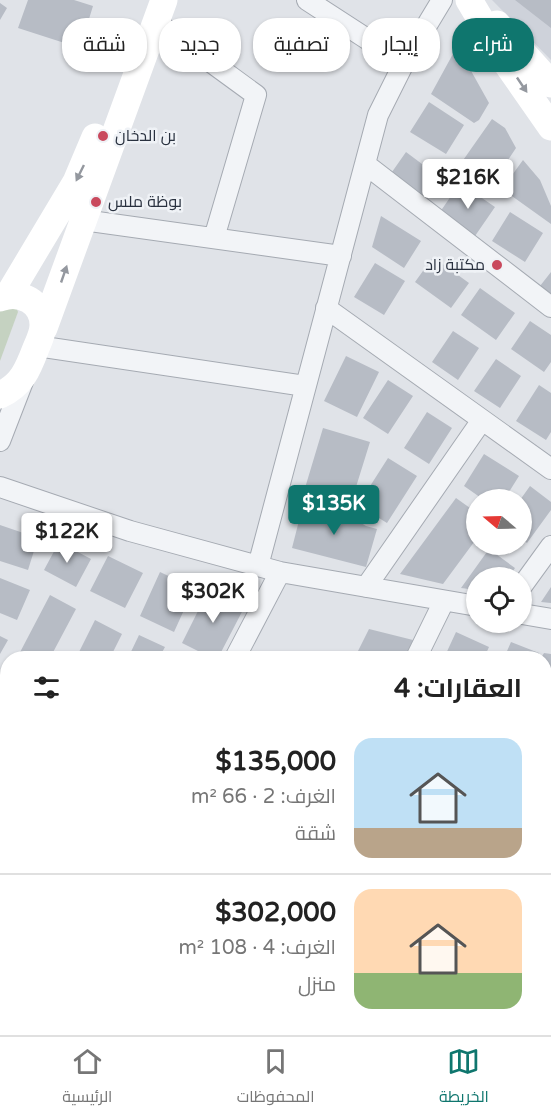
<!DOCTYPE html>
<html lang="ar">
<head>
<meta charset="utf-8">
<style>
  :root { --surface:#fff; --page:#f6f6f6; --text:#222; --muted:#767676; --line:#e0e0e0; --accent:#0f766e }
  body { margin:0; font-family:"Varela Round",Cairo,sans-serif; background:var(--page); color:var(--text); direction:rtl; height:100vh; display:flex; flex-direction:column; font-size:22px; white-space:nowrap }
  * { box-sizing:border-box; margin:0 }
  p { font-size:20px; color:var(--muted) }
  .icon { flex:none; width:33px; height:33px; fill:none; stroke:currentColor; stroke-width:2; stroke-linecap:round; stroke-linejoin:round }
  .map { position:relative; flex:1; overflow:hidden; direction:ltr }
  .panel { position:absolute; left:0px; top:651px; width:552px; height:384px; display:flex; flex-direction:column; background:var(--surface); border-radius:24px 24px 0 0; box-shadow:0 2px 4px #0004; direction:rtl }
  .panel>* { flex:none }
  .guide { position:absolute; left:18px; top:18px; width:516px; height:54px; direction:rtl; display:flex; gap:12px }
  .needle { width:39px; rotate:289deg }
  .buttons { position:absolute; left:466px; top:489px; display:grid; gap:12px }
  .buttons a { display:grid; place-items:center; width:66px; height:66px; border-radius:50%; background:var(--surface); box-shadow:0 2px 4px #0004; font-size:30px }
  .price { position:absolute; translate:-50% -51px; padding:0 14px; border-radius:6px; background:#fff; color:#222; font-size:20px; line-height:39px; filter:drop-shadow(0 2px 3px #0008) }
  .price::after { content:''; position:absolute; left:50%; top:36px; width:18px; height:14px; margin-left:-9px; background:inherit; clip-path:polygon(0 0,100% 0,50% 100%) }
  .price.current { background:var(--accent); color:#fff }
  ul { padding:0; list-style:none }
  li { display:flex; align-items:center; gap:18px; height:150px; padding:0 30px }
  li+li { border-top:2px solid var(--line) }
  li span { display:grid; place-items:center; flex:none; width:168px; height:120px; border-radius:18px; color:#555 }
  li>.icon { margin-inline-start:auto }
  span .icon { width:72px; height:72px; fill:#fffc; stroke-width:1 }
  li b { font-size:26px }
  h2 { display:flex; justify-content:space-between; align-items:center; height:72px; padding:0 30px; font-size:26px }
  .tag { padding:0 21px; border-radius:24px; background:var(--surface); box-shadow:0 2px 4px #0004; font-size:21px; line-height:54px }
  .tag.current { background:var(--accent); color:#fff }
  .tab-bar { display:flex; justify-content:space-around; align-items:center; height:84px; border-top:2px solid var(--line); background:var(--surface); font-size:16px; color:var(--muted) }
  .tab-bar a { display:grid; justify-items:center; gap:3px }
  .tab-bar .current { color:var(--accent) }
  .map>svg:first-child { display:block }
  .built { fill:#ced2da }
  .green { fill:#c5d2c1 }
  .building { fill:#b7bcc5 }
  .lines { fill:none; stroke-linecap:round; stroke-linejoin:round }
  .street-casing { stroke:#a5aab2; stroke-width:22 }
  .street { stroke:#f2f4f7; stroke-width:20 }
  .secondary { stroke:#fff; stroke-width:27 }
  .oneway { fill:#94989f }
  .poi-dot { fill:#c9495d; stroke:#eff2f6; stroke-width:2 }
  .labels { text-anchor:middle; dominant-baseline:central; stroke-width:5; stroke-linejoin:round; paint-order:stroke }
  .poi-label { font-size:16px; fill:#29313f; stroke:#eff2f6; text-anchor:start }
</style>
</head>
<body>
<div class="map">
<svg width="551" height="1035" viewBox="0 0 551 1035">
  <rect width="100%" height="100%" fill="#e0e3e8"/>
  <path class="built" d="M492,0h59v60z"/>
  <path class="green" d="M14,302l4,10 -18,49v-58z"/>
  <path class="building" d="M28,0h46l19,6 -13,42 -62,-20z
    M515,0h36v28z
    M0,3l7,5 -7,12z
    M454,52l16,17 19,34 -10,17 -5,3 -43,-29z
    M429,102l35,23 -18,29 -36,-22z
    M492,119l13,9 11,20 -18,27 -14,9 -25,-18z
    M406,152l36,27 -15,19 -35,-26z
    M523,160l17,20 11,26v18l-49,-35z
    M460,183l35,24 -20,29 -35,-24z
    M510,212l33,21 -18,29 -33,-21z
    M381,216l40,25 -17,27 -32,-21z
    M433,257l36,26 -18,25 -36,-26z
    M375,263l30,18 -21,34 -30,-18z
    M551,272v22l-11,-8z
    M480,288l35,25 -19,27 -35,-25z
    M530,321l21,14v27l-7,10 -33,-23z
    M453,331l26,17 -21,32 -26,-18z
    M346,356l33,16 -22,45 -33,-16z
    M496,359l25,17 -21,32 -26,-17z
    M388,380l25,16 -25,38 -25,-16z
    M539,385l12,8v39l-5,8 -30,-19z
    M427,412l25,16 -23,36 -25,-16z
    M323,428l47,14 -19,61 -46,-15z
    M484,454l35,22 -15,24h-20l-20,-14z
    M388,458l29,18 -30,47 -29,-18z
    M530,486l21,16v8l-24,33 -5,-4v-39h-2z
    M456,498l21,15v25l-34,46 -43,-10z
    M303,505l50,13 13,8 11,3 -11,38 -74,-19z
    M0,525l38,13 -10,32 -28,-9z
    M59,542l32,17 -15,28 -32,-17z
    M489,549l26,19 -7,10h-31v12l-16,-2z
    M108,556l35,17 -18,35 -35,-17z
    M160,572l34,16 -20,44 -34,-16z
    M0,578l30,12 -13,30 -17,-7z
    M210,587l35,19 -27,52h-6l-30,-15z
    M551,587v16l-10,-1z
    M50,595l26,14 -26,49h-33z
    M95,620l27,14 -12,24h-34z
    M369,629l44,11 -7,18h-38l-11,-5z
    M456,632l33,15 -5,11h-40z
    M139,635l26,12 -6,11h-31z
    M0,636l8,4 -8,14z
    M511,642l28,11 -2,5h-33z
    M544,653l7,1v36l-7,-2v-30h-3z
    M544,707l7,3v24l-4,10 -3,-1z
    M0,739l8,7 -8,9z
    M8,771v28l-8,-7v-12z
    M0,813l8,4v31l-8,16z
    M549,847h2v41l-7,-3v-27z
    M544,893l7,3 -1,50 -6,-3z
    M8,936v36l-8,-4v-18z
    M0,980l8,4v44h8l-2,4 -14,-8z
    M32,1028h46l-4,7h-46z
    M120,1028h58l-4,7h-39z
    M192,1028h10l15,7h-29z
    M334,1028h33l-4,7h-13z
    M381,1028h35l6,2 -2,5h-42z
    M478,1028h30l-3,7h-30z"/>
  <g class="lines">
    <defs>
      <path id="street" d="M307,0l97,63
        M156,22l100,73 -42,143
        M365,164l186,143
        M83,220l258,36
        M326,308l225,161
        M37,346l268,40
        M0,441l24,-62
        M0,487l130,44 150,41 197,34
        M258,566l120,-451 26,-52 38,-63
        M522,586l29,-40
        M366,587l116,-167
        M522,614l29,5
        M235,658l45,-86
        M416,658l28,-57
        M0,695l8,5
        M544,793l7,-15
        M0,896l8,4
        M544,961l7,3
        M266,1028l15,7
        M441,1035l3,-7"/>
    </defs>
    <use href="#street" class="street-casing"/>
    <use href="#street" class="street"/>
    <path class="secondary" d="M469,0l38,64 44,63
      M497,24l54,60
      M9,294l67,-112 19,-45
      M0,298c20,-8 43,4 43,27 0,8 -4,16 -7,23 -8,21 -14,37 -36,47
      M44,328l120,-328"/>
  </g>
  <defs><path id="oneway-solid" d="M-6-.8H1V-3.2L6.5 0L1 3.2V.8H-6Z" transform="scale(1.5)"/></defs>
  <g class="oneway">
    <use href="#oneway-solid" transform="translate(522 85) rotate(56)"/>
    <use href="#oneway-solid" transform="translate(80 173) rotate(116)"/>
    <use href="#oneway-solid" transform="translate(64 274) rotate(-71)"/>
  </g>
  <g class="poi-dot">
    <circle cx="103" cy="136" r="6"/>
    <circle cx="96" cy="202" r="6"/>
    <circle cx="497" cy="265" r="6"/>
  </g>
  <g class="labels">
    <g class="poi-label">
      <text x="115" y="136">بن الدخان</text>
      <text x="108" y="202">بوظة ملس</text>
      <text x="485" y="265" text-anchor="end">مكتبة زاد</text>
    </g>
  </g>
</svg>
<div class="buttons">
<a><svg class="needle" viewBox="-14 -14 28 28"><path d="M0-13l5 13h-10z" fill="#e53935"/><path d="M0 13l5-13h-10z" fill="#767676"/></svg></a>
<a><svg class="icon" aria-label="locate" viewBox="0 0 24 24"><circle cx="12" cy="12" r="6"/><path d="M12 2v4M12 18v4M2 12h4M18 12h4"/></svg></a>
</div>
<b class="price" style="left:468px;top:210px">$216K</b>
<b class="price current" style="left:334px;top:536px">$135K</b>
<b class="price" style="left:67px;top:564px">$122K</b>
<b class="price" style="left:213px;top:624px">$302K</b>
<div class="guide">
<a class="tag current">شراء</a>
<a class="tag">إيجار</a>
<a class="tag">تصفية</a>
<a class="tag">جديد</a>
<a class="tag">شقة</a>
</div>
<section class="panel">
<h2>العقارات: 4<svg class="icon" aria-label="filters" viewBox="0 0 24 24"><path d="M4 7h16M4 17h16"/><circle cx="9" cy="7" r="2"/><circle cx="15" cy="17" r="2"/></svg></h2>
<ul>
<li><span style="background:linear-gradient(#bfe0f5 75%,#b9a48a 0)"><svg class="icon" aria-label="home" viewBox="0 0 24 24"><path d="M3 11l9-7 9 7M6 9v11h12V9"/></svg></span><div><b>$135,000</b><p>الغرف: 2 · 66 m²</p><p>شقة</p></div></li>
<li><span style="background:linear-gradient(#ffd9b3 70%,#8fb573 0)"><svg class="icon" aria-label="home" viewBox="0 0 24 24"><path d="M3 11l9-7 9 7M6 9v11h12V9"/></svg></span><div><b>$302,000</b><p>الغرف: 4 · 108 m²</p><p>منزل</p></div></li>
</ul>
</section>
</div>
<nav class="tab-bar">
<a class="current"><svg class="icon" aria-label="map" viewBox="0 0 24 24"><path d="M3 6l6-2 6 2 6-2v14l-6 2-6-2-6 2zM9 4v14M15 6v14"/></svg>الخريطة</a>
<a><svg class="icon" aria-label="saved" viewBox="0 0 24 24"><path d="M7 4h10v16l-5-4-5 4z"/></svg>المحفوظات</a>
<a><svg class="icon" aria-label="home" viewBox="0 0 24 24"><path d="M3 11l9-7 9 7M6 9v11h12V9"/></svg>الرئيسية</a>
</nav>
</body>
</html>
